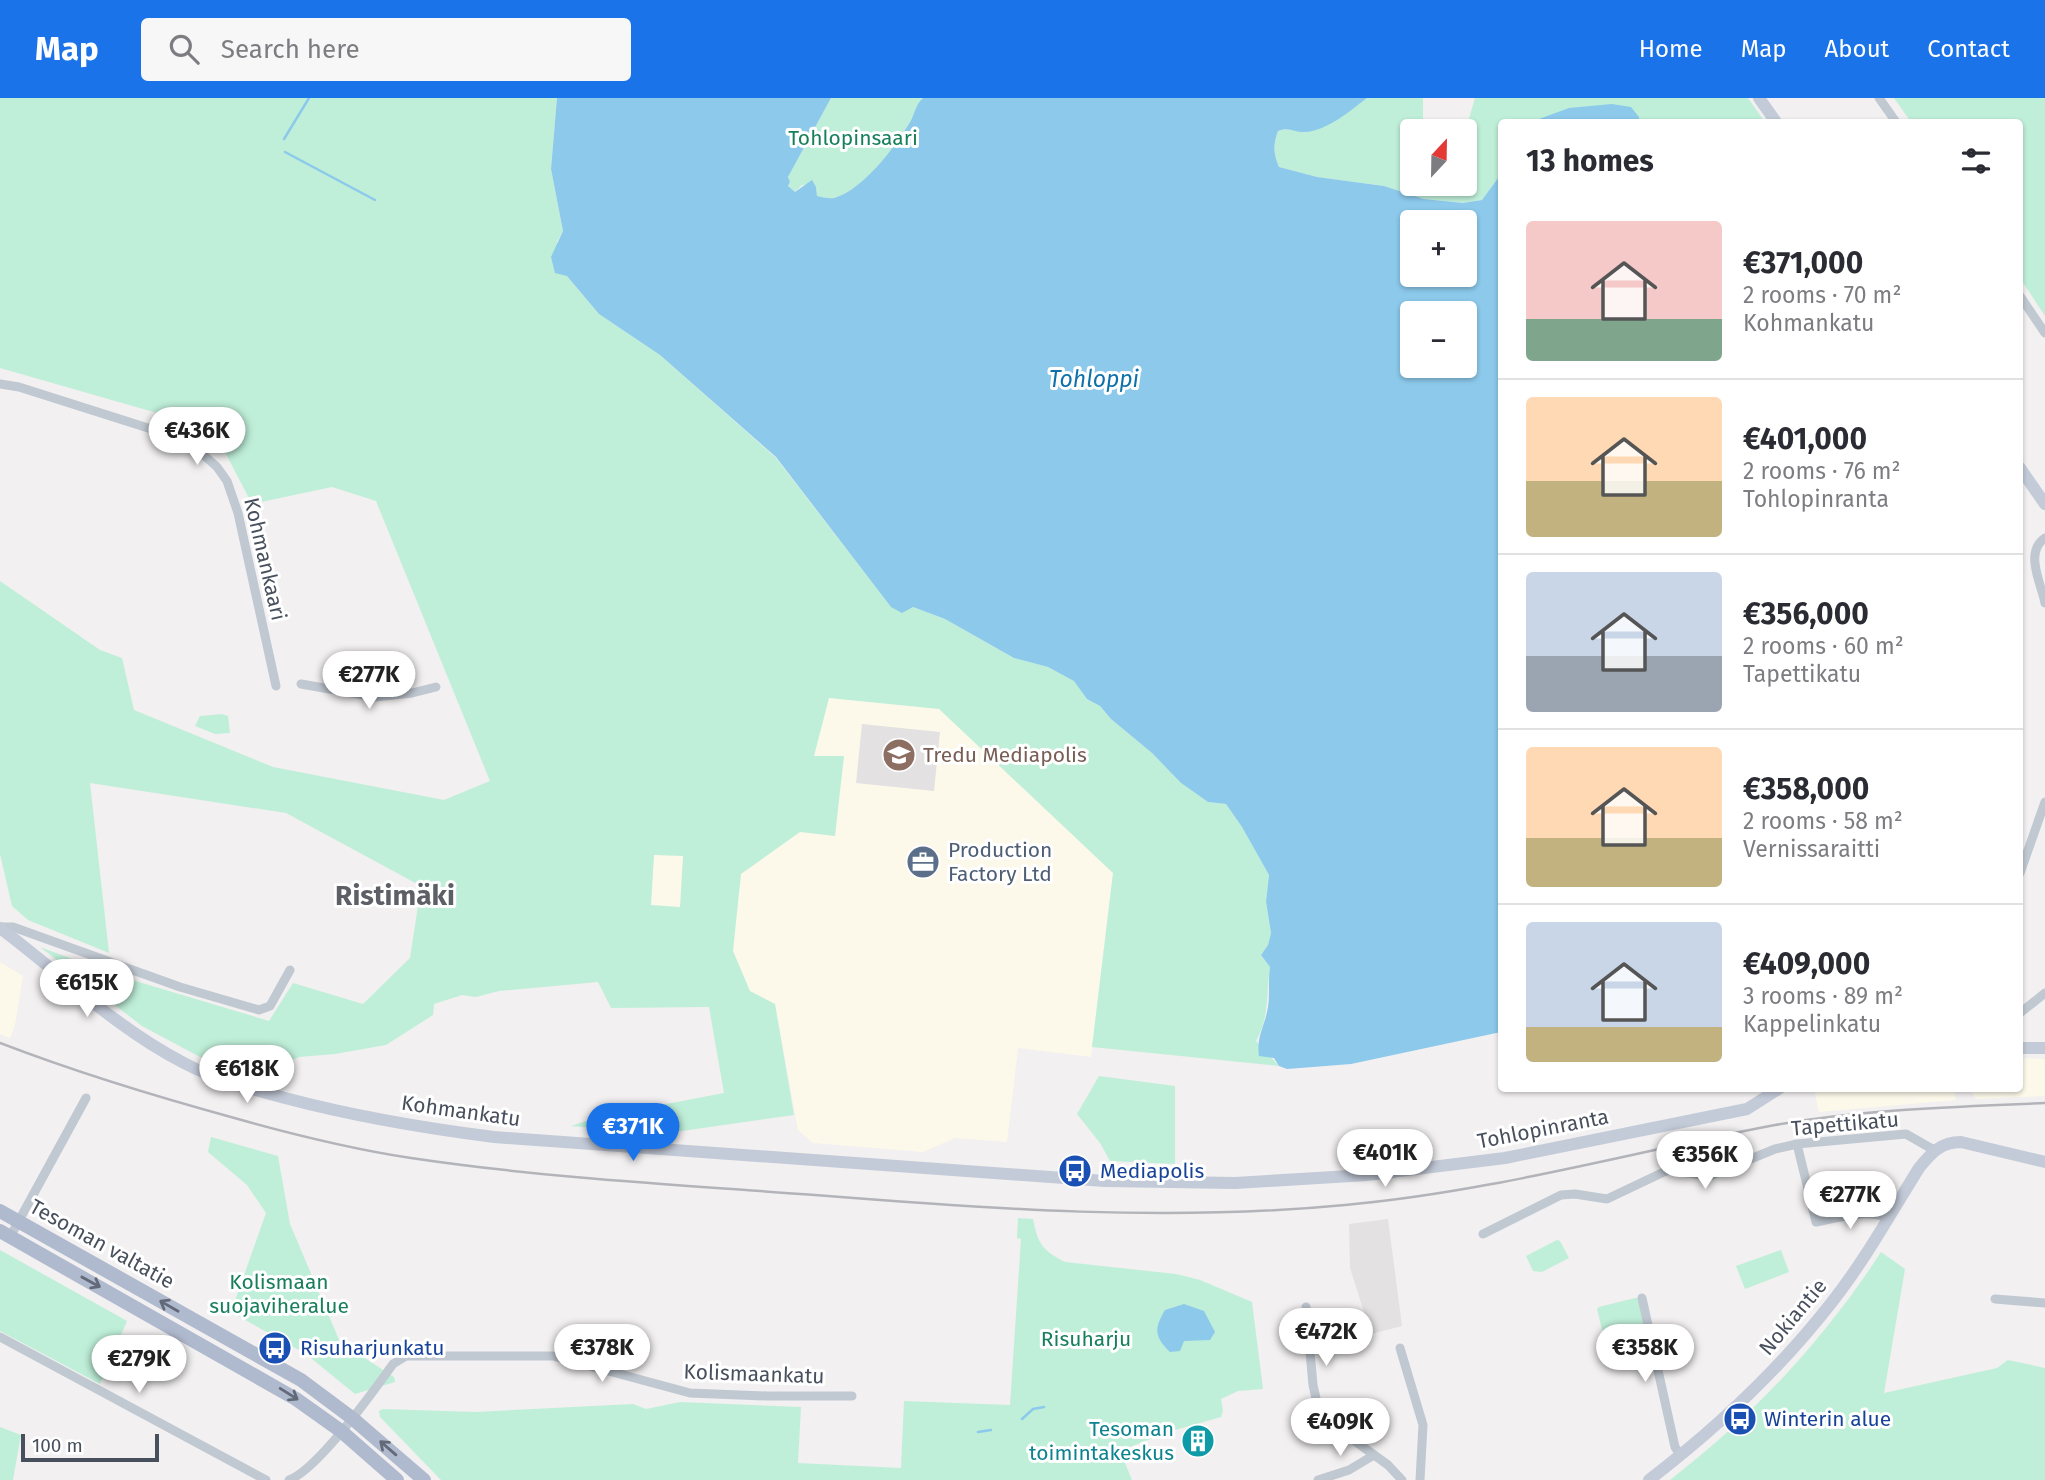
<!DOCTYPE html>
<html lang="en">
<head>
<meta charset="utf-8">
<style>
  :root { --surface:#fff; --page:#f7f7f7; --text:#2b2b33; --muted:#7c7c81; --line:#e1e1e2; --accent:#1a73e8 }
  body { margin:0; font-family:"Fira Sans",sans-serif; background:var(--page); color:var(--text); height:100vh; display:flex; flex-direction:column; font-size:26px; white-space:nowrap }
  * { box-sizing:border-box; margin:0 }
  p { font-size:23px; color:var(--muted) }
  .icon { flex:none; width:38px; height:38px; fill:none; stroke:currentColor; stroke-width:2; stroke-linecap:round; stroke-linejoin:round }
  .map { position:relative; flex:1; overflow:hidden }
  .details { position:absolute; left:1498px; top:21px; width:525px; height:973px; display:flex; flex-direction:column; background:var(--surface); border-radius:7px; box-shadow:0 2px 5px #0004 }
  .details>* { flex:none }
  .needle { width:46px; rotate:22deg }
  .controls { position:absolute; left:1400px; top:21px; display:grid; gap:14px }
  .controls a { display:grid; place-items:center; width:77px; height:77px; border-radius:7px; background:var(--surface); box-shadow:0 2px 5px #0004; font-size:35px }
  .scale { position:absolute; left:21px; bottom:18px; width:138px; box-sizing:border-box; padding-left:7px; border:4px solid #48505d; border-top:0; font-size:19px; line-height:24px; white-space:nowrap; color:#48505d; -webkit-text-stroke:5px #fff; paint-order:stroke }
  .price { position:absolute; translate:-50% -60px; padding:0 16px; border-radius:24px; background:#fff; color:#222; font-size:23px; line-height:46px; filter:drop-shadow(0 2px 4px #0008) }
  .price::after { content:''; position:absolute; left:50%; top:42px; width:21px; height:16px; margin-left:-10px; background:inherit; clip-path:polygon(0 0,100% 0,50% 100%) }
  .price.active { background:var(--accent); color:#fff }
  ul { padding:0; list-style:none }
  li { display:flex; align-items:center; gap:21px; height:175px; padding:0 28px }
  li+li { border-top:2px solid var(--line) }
  li span { display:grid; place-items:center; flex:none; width:196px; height:140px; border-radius:7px; color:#555 }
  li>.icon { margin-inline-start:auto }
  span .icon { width:84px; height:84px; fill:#fffc; stroke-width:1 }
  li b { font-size:30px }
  h2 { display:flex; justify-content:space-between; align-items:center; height:84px; padding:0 28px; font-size:30px }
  header { display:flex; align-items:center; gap:42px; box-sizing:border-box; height:98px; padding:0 35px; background:var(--accent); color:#fff }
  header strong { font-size:33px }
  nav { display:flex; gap:38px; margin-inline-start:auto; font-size:24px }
  .search { width:490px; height:63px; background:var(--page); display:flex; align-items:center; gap:18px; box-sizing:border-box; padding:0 24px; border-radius:7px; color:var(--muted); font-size:26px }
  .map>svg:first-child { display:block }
  .commercial { fill:#fcf9ea }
  .education { fill:#e3e1e2 }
  .green { fill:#bfefd9; fill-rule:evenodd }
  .water { fill:#8cc9eb; fill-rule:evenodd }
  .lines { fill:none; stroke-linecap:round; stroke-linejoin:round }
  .stream { stroke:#8cc9eb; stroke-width:2.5 }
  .street { stroke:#c0c8d1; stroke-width:9 }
  .secondary { stroke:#c3cad8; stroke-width:12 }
  .primary { stroke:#b0bace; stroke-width:14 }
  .rail { stroke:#b2b4ba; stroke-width:2.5 }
  .oneway { stroke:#626a79 }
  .labels { text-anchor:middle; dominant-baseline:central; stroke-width:6; stroke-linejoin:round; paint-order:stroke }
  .park-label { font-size:21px; fill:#187f5b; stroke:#fff }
  .street-label { font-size:21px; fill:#48505d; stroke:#fff }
  .education-label { font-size:21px; fill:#785e54; stroke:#fff; text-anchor:start }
  .service-label { font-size:21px; fill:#4e5e75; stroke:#fff; text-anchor:start }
  .transit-label { font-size:21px; fill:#164399; stroke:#fff; text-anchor:start }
  .culture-label { font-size:21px; fill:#0d838f; stroke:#fff; text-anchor:end }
  .water-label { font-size:23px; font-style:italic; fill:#0e71aa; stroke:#fff }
  .district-label { font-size:28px; font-weight:bold; fill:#5c5f65; stroke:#fff }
</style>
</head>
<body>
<header>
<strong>Map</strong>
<div class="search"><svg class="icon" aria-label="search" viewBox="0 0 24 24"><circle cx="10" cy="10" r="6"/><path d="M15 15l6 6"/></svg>Search here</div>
<nav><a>Home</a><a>Map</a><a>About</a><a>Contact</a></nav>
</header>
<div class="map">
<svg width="2045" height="1382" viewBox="0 0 2045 1382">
  <rect width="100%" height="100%" fill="#f2f0f0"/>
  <path class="commercial" d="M762,552l177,58 174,165 -22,184 -73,-9 -11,94 -52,-4 -32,14 -110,-9 -15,-13 -23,-126 -128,-52 12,-166z
    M0,864l23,14 -8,49 -5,13 -10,-4z
    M2020,960l25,1v37l-69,3 -7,-10 51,-1z
    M1814,991h140l2,11 -137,12z"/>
  <path class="education" d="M862,626l78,8 -6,59 -78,-8z
    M1388,1121l14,107 -31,8 -21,-66 -1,-44z"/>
  <path class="green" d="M0,0h557l-6,71 12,62 -6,11 10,34 32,38 61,41 116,103 115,149h22l32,12 69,39 34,9 27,14 12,18 13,7 11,13 41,34 29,30 27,19 18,2 16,23 27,48 -3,28 5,30 -3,12 -7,10 9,12c-4,26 0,49 -14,74l23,25 -187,-19 21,-174 -174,-164 -110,-11 -15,58h30l-9,80 -35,-4 -59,42 -8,77 17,40 25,13 19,111 -133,19 -90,-8 27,-9 126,-24 -15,-86 -98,1 -13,-26 -99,9 -23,6 -14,-2 -28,9 -1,11 -47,30 -51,9 -36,3 -35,16 -26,-9 -38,-7 -58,-31 -102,-79 72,27 157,47 24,-38 70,21 47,-46 11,-72 -135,-73 -196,-30 19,170 -81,-33 -16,-14 -12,-52v-273l100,69 22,8 12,52 139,57 171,33 46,-19 -114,-280 -44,-14 -80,17 -39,-75 -213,-61zM654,757l29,1 -3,51 -29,-2z
    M831,0h92c-8,7 -8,16 -13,24 -15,25 -47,69 -77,76 -4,1 -11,-1 -16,-2l-1,-9 -14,-2 -7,7 -7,-6 2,-4 -2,-5z
    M1367,0h56v33h-11v53h53v-52l10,-34h273l17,24h-126v-5l-100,2 -2,3h-35l-1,52 -19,26 -19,3 -39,-4 -40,-13 -68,-9 -37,-10c-6,-14 -6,-21 -1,-36 11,-5 20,3 32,0 21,-4 40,-21 57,-33z
    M1894,0h151v218l-25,-38v-156h-109z
    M222,616l6,2 2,17 -15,1 -20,-8 5,-10z
    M1099,978l76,10v78l-65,-3 -10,-18 -23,-29z
    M211,1039l67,19 12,68 50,118 54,35 1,5 -40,12 -49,-40 -75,-42 35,-99 -19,-28 -39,-33z
    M1018,1120l15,1c5,25 9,31 32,43l111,12 24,6 52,22 11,87 -25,2 -17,8 2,12 -2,6 -53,15 -48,19 12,29h-691l-61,-63 -1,-6 4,-2 93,3 157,-8 13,5 34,-7 121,5 -3,56 103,5 3,-67 106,4 11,-166 -4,-1z
    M1557,1142l3,1 9,17 -27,14 -9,-1 -7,-15z
    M0,1152l127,71 -27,63 -100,-53z
    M1781,1152l8,22 -44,17 -9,-23z
    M1881,1154l24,17 -21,124 113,-25 11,-8 37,8v112h-375c83,-64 154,-140 211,-228z
    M1635,1200h3l12,54 -40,11 -13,-54 2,-2z
    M0,1329l21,8 -8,45h-13z"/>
  <path class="water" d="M557,0h274l-43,79 2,5 -2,4 7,6 17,-12 4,7 1,9c5,1 12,3 17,2 29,-8 61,-51 76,-76 5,-8 5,-17 13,-24h444c-17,13 -39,32 -61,34 -11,1 -17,-6 -28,-1 -5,14 -5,22 1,36l38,10 67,9 40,13 39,4 19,-3 19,-26v858l-150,32 -64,5 -8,-3 -5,-8 -15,-2c-3,-19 6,-30 9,-49 2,-13 0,-27 2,-40l-9,-12 7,-10 3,-12 -5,-31 3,-27 -27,-48 -16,-23 -18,-2 -27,-19 -29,-30 -41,-34 -11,-13 -13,-7 -13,-18 -26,-14 -34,-9 -69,-39 -32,-12 -11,6 -11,-6 -115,-150 -116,-102 -61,-41 -32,-38 -12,-3 -4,-16 12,-26 -12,-62zM1465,124v53h-53v-53zM1412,215h53v53h-53z
    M1612,6l19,3 8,10v5h-102l2,-3 30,-11z
    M1184,1206l20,7 11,21 -5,8 -26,1 -4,10 -10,1c-16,-16 -16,-23 -5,-42z"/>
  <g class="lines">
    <path class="stream" d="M284,41l25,-41
      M285,54l90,48
      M1022,1321l11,-10 11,-2
      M978,1334l13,-2"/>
    <path class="street" d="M1879,0l17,24
      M2020,198l25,37
      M0,286l19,3 151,48 27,14 20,18 10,14 11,32 38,173
      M2045,440c-21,14 -4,45 0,65
      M301,586l74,13 37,-4 24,-6
      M2020,775l25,-71
      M0,829h13l167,60 79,23 11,-4 20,-36
      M2020,915l25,-20
      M1797,1046l19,78c23,-4 49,-14 72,-4
      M1483,1136l78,-39 14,-1 32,5 61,-29 41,6 66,-27 22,-5 109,-10 28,16
      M10,1139l76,-139
      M1642,1200l33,149 6,9
      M1995,1201l50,4
      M1306,1209l7,78 5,22 12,16 58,42 14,15
      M0,1239l266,143
      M1400,1250l23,77 -3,55
      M289,1382c29,-11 84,-88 104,-116l13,-8h147l137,37 77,3h85
      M1318,1382l31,-10 25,-15"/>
    <path class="secondary" d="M1759,0l17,24
      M2020,370l25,36
      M0,830c61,46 116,100 184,135 32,17 67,26 101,35 68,18 138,30 209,39l611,44 130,2 132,-8 138,-17 242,-49 33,-21
      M2020,950h25
      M1649,1382c68,-52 130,-110 183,-178 33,-42 59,-89 87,-134 12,-15 22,-26 42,-26l84,20"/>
    <path class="primary" d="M0,1113l301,169 51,38 72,62
      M0,1133l296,168 45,32 56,49"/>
    <path class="rail" d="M0,945c78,30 157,54 238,76 57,16 114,30 173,39 134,20 269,27 404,37 177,14 353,27 530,10 146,-13 287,-53 430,-80 89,-16 180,-18 270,-22"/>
  </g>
  <defs><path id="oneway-shaft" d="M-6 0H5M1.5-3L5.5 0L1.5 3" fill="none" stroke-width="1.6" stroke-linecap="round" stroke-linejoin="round" transform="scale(1.75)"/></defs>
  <g class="oneway">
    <use href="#oneway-shaft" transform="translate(91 1184) rotate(29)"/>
    <use href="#oneway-shaft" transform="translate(169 1208) rotate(-150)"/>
    <use href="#oneway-shaft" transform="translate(289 1296) rotate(32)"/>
    <use href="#oneway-shaft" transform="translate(388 1350) rotate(-139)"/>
  </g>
  <defs>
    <symbol id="school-disc" viewBox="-11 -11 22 22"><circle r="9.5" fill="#8d6e63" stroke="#fff"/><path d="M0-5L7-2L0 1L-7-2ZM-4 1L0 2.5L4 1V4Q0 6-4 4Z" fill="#fff"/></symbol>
    <symbol id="office-disc" viewBox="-11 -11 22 22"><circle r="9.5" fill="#5c6f8a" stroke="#fff"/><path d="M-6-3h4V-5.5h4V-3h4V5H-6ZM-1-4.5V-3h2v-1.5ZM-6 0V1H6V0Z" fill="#fff"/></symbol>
    <symbol id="bus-disc" viewBox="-11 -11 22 22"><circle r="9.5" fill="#1a4fb4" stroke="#fff"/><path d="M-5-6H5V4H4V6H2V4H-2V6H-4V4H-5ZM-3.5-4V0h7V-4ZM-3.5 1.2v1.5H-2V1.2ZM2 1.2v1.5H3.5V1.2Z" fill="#fff"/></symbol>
    <symbol id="building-disc" viewBox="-11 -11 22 22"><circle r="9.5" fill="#0f9aa8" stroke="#fff"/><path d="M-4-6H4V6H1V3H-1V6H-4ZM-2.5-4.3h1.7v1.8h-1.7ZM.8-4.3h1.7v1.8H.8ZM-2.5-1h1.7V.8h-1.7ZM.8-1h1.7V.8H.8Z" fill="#fff"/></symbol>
  </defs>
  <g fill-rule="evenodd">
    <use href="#school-disc" x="880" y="638" width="38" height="38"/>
    <use href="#office-disc" x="904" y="745" width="38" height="38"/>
    <use href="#bus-disc" x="1056" y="1054" width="38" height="38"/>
    <use href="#bus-disc" x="256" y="1231" width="38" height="38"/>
    <use href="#bus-disc" x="1721" y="1302" width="38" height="38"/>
    <use href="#building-disc" x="1179" y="1324" width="38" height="38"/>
  </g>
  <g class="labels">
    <g class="park-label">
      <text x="853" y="40">Tohlopinsaari</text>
      <text x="279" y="1184">Kolismaan<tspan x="279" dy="24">suojaviheralue</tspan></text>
      <text x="1086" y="1241">Risuharju</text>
    </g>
    <g class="street-label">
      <text transform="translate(265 461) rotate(77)">Kohmankaari</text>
      <text transform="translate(461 1013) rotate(8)">Kohmankatu</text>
      <text transform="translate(1845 1026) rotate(-5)">Tapettikatu</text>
      <text transform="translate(1543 1031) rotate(-11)">Tohlopinranta</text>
      <text transform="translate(102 1146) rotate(29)">Tesoman valtatie</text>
      <text transform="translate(1793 1219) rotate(-50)">Nokiantie</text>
      <text transform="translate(754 1276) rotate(2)">Kolismaankatu</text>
    </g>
    <g class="education-label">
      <text x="923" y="657">Tredu Mediapolis</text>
    </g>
    <g class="service-label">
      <text x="948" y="752">Production<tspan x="948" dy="24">Factory Ltd</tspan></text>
    </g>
    <g class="transit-label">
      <text x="1100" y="1073">Mediapolis</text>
      <text x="300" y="1250">Risuharjunkatu</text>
      <text x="1764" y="1321">Winterin alue</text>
    </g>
    <g class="culture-label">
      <text x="1174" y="1331">Tesoman<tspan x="1174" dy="24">toimintakeskus</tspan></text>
    </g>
    <g class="water-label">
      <text x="1094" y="281">Tohloppi</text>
    </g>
    <g class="district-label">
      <text x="395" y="797">Ristimäki</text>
    </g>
  </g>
</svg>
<div class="controls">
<a><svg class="needle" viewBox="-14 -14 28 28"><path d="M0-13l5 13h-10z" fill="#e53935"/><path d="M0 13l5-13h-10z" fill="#7c7c81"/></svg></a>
<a>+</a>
<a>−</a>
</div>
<div class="scale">100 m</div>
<b class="price" style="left:197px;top:369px">€436K</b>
<b class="price" style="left:369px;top:613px">€277K</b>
<b class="price" style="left:87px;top:921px">€615K</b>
<b class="price" style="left:247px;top:1007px">€618K</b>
<b class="price active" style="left:633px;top:1065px">€371K</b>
<b class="price" style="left:1385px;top:1091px">€401K</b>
<b class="price" style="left:1705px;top:1093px">€356K</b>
<b class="price" style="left:1850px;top:1133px">€277K</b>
<b class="price" style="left:1326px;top:1270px">€472K</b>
<b class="price" style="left:602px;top:1286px">€378K</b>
<b class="price" style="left:1645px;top:1286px">€358K</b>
<b class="price" style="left:139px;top:1297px">€279K</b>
<b class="price" style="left:1340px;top:1360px">€409K</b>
<section class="details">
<h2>13 homes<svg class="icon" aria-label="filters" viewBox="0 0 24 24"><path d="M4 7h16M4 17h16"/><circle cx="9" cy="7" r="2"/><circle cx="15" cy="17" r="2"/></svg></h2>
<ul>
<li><span style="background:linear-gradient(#f6c9c9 70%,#7fa58c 0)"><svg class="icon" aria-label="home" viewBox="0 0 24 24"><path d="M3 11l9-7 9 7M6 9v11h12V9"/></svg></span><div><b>€371,000</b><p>2 rooms · 70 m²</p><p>Kohmankatu</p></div></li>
<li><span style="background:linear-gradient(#ffd9b3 60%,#c2b280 0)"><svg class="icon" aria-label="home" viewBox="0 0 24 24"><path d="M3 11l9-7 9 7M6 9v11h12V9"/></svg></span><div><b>€401,000</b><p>2 rooms · 76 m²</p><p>Tohlopinranta</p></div></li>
<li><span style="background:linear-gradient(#c9d6e8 60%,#9aa5b1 0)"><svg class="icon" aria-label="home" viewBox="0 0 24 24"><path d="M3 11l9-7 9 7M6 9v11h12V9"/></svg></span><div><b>€356,000</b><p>2 rooms · 60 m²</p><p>Tapettikatu</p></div></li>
<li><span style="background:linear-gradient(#ffd9b3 65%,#c2b280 0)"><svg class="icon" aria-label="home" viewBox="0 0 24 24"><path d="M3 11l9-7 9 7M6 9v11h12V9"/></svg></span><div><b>€358,000</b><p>2 rooms · 58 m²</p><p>Vernissaraitti</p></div></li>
<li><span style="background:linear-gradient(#c9d6e8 75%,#c2b280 0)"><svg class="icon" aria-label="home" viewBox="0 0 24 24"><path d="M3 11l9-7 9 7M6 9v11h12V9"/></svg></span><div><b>€409,000</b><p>3 rooms · 89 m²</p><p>Kappelinkatu</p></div></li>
</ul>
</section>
</div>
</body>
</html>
